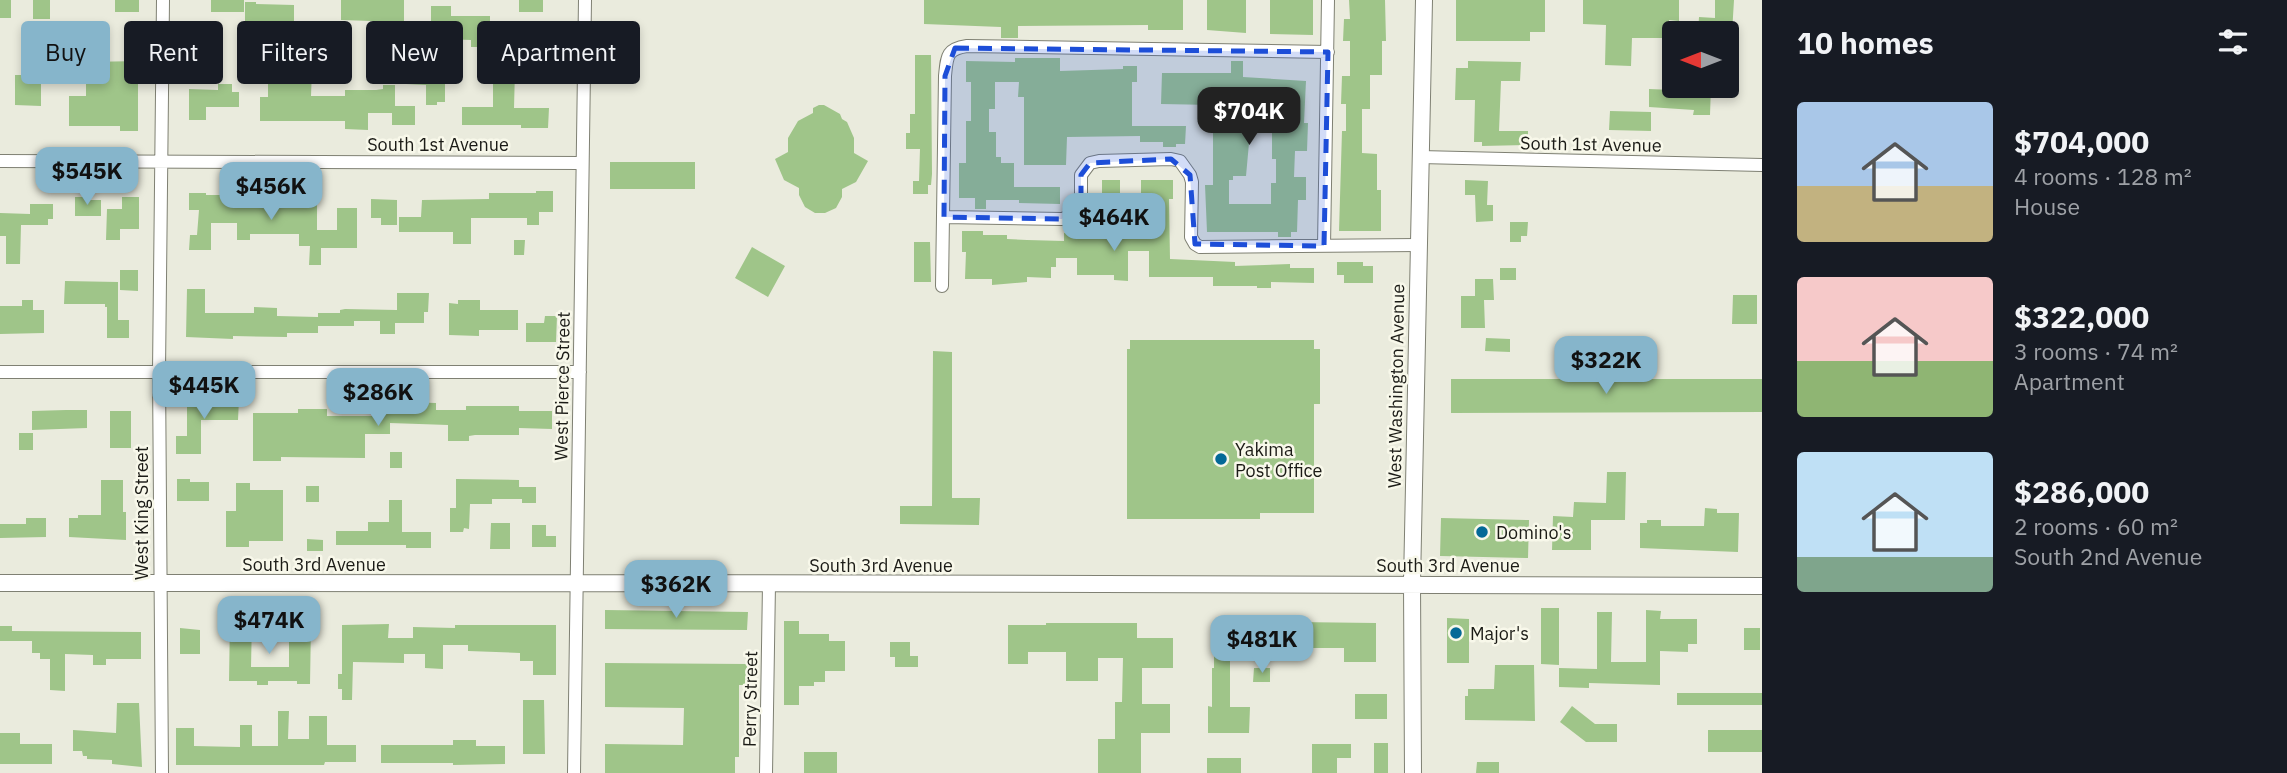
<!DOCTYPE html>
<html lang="en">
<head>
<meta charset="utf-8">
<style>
  :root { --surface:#171b24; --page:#20242c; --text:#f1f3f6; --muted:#9ea1a6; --accent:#86b5cb }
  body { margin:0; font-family:"IBM Plex Sans",sans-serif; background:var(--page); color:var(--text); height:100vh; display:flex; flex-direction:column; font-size:26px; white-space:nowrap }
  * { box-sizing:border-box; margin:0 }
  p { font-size:23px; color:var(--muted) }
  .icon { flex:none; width:38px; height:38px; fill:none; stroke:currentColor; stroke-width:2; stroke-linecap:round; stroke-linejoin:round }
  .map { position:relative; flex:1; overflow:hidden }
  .panel { display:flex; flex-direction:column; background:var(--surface); width:525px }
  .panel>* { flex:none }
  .top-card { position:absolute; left:21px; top:21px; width:665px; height:63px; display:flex; gap:14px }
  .needle { width:46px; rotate:270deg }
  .controls { position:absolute; left:1662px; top:21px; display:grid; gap:14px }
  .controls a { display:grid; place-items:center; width:77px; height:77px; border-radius:7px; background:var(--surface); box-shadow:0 4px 10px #0003; font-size:35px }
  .price { position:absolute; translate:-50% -60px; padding:0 16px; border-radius:14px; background:var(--accent); color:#111; font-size:23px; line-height:46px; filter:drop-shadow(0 2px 4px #0008) }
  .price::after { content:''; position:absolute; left:50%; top:42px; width:21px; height:16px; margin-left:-10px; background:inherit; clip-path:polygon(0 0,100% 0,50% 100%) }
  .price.active { background:#222; color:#fff }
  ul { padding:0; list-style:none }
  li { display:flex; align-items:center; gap:21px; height:175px; padding:0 35px }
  li span { display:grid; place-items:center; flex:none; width:196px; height:140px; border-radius:7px; color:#555 }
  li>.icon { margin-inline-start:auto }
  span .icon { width:84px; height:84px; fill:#fffc; stroke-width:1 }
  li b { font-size:30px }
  h2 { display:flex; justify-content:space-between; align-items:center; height:84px; padding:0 35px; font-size:30px }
  .pill { padding:0 24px; border-radius:7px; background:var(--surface); box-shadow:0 4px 10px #0003; font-size:24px; line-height:63px }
  .pill.active { background:var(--accent); color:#111 }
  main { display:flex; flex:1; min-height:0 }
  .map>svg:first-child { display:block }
  .building { fill:#9fc589; fill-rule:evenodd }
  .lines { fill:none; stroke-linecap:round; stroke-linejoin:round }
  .street-casing { stroke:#7f8073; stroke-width:14 }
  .secondary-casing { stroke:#7f8073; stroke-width:18 }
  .street { stroke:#fff; stroke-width:12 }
  .secondary { stroke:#fff; stroke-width:16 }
  .marked { fill:#1d4ed8; fill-opacity:0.2; stroke:#1d4ed8; stroke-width:5; stroke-dasharray:14 9; stroke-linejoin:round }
  .poi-dot { fill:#046997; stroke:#f8f8ea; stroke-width:2.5 }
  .labels { text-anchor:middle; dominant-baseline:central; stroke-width:5; stroke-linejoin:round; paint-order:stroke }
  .street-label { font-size:18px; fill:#1b1b16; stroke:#f8f8ea }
  .poi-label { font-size:18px; fill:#1b1b16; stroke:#f8f8ea; text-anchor:start }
</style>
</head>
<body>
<main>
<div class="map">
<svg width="1762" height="773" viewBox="0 0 1762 773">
  <rect width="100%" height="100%" fill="#eaebdd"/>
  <path class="building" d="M0,0h11v18h-11z
    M33,0h17v19h-17z
    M115,0h24v12h-24z
    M211,0h33v12h-33z
    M341,0h63v22l-63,-2z
    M519,0h24v12h-24z
    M924,0h259v30h-35v-5l-130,1v12h-17v-11l-77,-3z
    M1207,0h39v33l-39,-3z
    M1270,0h43v35l-43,-1z
    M1349,0h36l1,41h-4v34h-12v34h-8v44l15,1v36h4v41h-42l3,-100h4v-27h-5l1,-28h8v-35h-7l1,-22h6z
    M1456,0h89v32h-15v9h-74z
    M1583,0h96v21l-10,-1v18h-37l-1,28 -26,-1 1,-40 -23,-1z
    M1715,0h19l-2,33h-34l1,-16 16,1z
    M245,2h11v2l38,1v22h-38v11h-11z
    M431,6h20v10h39v10l33,1v20h-52v-7l-55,-2v-16h15z
    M915,55h16l1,119 -1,11h-3v9h-15v-13h6l1,-32h-14v-16h4v-19h5z
    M1015,58h45v13l63,-2v-3h14v16h-5v44h54l-1,18h-9v3h-13v-5h-23v-6l-73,1 -1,28h-42v-68h-6l1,-15h-24v27h-6v23h7v25h5v6h13v24h46v17l-41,-1v-3h-33v9h-11v-11h-16v-35h7v-42h5v-39h-5v-21l49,1z
    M26,60h17v14h-2v32l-26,-1v-30h10z
    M141,61v18h-3v52h-18v-5h-51v-30h17v-34z
    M1231,61h12v16l63,4 -2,42h4l-1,28h-12l-1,26h12v23h-8l-1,32h-6v5h-13v-5h-71l-2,-47h8v-80l-52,-1 1,-31h69zM1250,132h22v27h4v24h-5v21h-42v-24h4v-4h13z
    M1468,61l53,1 -1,19h-19l-2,50h29v14l-46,1v-4h-8l1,-42h-20l1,-32h12z
    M532,62h23v18h-23z
    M268,63h21v6h23l-1,27h34v-6h31l7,-1v-4h12v21h20v19h-23v-12h-24v17l-23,-1v-8h-85v-24h8z
    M406,65h24v14l15,1v22h-8v3h-11v-20l-20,-1z
    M493,70h22l-1,38h35l-1,20h-27v-3h-59v-18h31z
    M218,84h14v8h7v15h-33v13h-17v-31l29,1z
    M1673,86h38l-1,29h-17l1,-5 -45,-3v-18l24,1z
    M819,105h5l16,9 2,5 5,3 7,16v15l14,8 -12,21 -14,7v8l-6,11 -11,5h-10l-10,-6 -6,-12v-7l-15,-8 -9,-21 13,-7v-14l10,-17 15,-8v-5z
    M1610,111l41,1v19l-42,-1z
    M610,162h85v27h-85z
    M1102,180h18v32l-18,-1z
    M1141,180h32v19h-4l1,60 65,3v4l55,-2v4h24v15l-43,-1v6h-14v-2h-44v-9h-64v-26h-21v30l-14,-1v-5h-37v-17h-21v9h-5v11l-24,-1v5l-35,3v-6h-27l1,-27h-4v-21h21v4h24v4l20,1 37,1v-8h31v4h46z
    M1465,180l23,1 -1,24h6v16l-17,1 -1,-27h-10z
    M536,191h17v21h-14v13h-12v-7h-56v26h-18v-12h-54v-15h22l1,-17 67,-1v-6h47z
    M189,193h17v2h36v3h44v5l31,1v26h20v-22h20v40h-36v17h-12l1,-19h-11v-12h-49v6h-13v-17h-26v27h-22l1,-15h7l2,-25h-10z
    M75,197h12v3h14v16h-26z
    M122,197h17v32h-19v11h-14l1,-31h15z
    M371,199l26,1v25h-16v-7h-10z
    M30,204h23v15h-5v6h-27l-1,39h-14v-28h-6v-23l30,1z
    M1510,222h18l-1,14h-6v6h-11z
    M514,240h11l-1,15h-10z
    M914,242h16l1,40h-17z
    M752,247l33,19 -17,31 -33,-19z
    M1337,262h26v4h10v17h-29v-8h-7z
    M1500,268h16v12h-16z
    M120,270h18v21l-18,-1z
    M1475,279h18l1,21h-10l1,28h-24v-32h14z
    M65,281l53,1v38h11v18h-22v-31h-2v-3h-41z
    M187,289h18v24h49v-6l23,1v8l41,1v-4h22v-3l5,-1 52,1v-17h32l-1,19h-4v11h-29v11h-15v-13h-26v5h-36v7h-31v4l-54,-1v3l-47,-2z
    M1733,295h24v29h-25z
    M22,300h11v10h11v23l-44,1v-28h22z
    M458,300h22v10h38v20h-39v6l-30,-1v-32l9,1z
    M545,316h12l-1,26h-30v-19h18z
    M1486,338l24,1v13l-25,-1z
    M1130,340h184v9h6v55h-6v109h-54v6h-133v-170h3z
    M933,351l19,1v146h28l-1,27 -79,-1v-18h32z
    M1451,379h311v33l-311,1z
    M187,398l52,1 -1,21h-37v34h-25v-18h11z
    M372,401l64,2v7h30v-4h53v5h33v18l-33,-1v7h-44l-6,1v5h-21v-16l-58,-2v11h-25v24l-84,-1v4h-28v-48h45v-4h29v7h45z
    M66,410h21v18l-55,2v-19z
    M110,411h21v37h-21z
    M19,433h14v17h-14z
    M390,452h12v16h-12z
    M1607,472h19l-1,48h-34v30h-39l1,-34 20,1 1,-15 32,1z
    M177,479h13v3h19v19h-32z
    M456,479l63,1v7h17v16h-14v-4h-30v5h-22l-1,25 -5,-1 -1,4h-13v-24h6z
    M101,480h22v32h3v28l-57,-3v-19h9v-3h23z
    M236,483h14v7h33v51h-34v6h-23v-36h10z
    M306,486h13v16h-13z
    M389,500h13v32h29v16h-25v-3h-70v-14h32v-9h21z
    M1705,508l12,1v4h22l-1,39 -98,-4v-25h7v-3h14v6h43z
    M26,518h20v19l-46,1v-14h26z
    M1441,518l88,2 -1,38 -88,-2z
    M491,523h19v26h-20z
    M532,525h14v11h10v11h-24z
    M307,539l16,1v11h-16z
    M1541,608h18v57l-18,-1z
    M605,610l143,2 -1,18 -142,-1z
    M1646,610l15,1 -1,8h37v25h-9v8l-28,-1v34l-71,-2v5l-30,-1v-19l38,1v-57h15l-1,50h35z
    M230,618l22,1 -1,48h38v-37h7v-5h15l-1,59h-13v-3h-29v4h-11v-4h-28z
    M1447,618l22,1v44h-22z
    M784,621h15v13h30v7h16v30h-20v11h-11v4h-15v19h-15z
    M1295,622l81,1v39h-32v-14h-49z
    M1046,623h91v15h36v30h-31v36h28v29h-29v40h-43v-34h17v-37h7l1,-44h-25v23h-32v-29h-38v12h-20v-39h38z
    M389,624l-1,14h25v-11l42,1v-3h101v50h-23v-14h-13v-8l-52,-2v-6h-25v24l-18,-1v-14h-21v9l-51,-1 -1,38h-10v-11h-4v-15h4v-49z
    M0,626h12v5l129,1v27h-35v6h-13v-10l-28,-1v37l-15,-1v-31h-10v-6h-8v-12h-32z
    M180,628l20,2v24h-20z
    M1237,628h25v22h-26z
    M1744,628h16v22h-16z
    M890,642h20v14h8v11h-23v-10h-5z
    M1214,655h16v52h20l-1,26h-41v-27l4,1v-39h2z
    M605,663l142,1v21h-8v72h-4v16h-130v-29l78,1 1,-37 -79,-1z
    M1495,665h39l1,56 -70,-1v-24h3v-7h26z
    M1254,668h16v14h-17z
    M1677,693h85v12h-85z
    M1355,694h32v25h-32z
    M523,700h21l1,54h-22z
    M117,703h22l3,64 -30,-3v-4l-25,-1v-3h-4l-1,-5h-9v-21l43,3z
    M1572,706l23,18h22v18h-31l-26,-20z
    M278,711h11l-1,28h21v-23h18v29h29v17h-31l-1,3h-148v-37h18v18l46,1v-22h12v21h26z
    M1708,730h54v22h-54z
    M0,733h20v11h32v20h-52z
    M453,740h23v6h29v18l-52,1v-2h-72v-18h72z
    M1374,743h14v30h-14z
    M1312,744h39v14h-14v15h-25z
    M804,752h33v21h-33z
    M1207,758h34v15h-34z
    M1477,762h22v11h-23z"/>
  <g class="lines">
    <defs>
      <path id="street" d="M1420,157l342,8
        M0,161l582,2
        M944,217l118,2 10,-3 9,-11v-30l9,-12 9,-2 72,-2 9,2 10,14 2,7 -1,55 4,7 5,3 218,-2
        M1324,246l4,-246
        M942,286l3,-210c2,-19 1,-27 22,-30l361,6
        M0,372h580
        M162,773l-3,-401 4,-372
        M574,773l11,-773
        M766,773l3,-189"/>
      <path id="secondary" d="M0,583c587,2 1175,-2 1762,3
        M1413,773l-1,-190 12,-583"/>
    </defs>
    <use href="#street" class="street-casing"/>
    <use href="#secondary" class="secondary-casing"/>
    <use href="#street" class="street"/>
    <use href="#secondary" class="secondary"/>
  </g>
  <path class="marked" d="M955,48l373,4 -4,194 -129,-2 -5,-69 -19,-16 -81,4 -9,12v30l-19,14 -118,-2 1,-141z"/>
  <g class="poi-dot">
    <circle cx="1221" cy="459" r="7"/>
    <circle cx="1482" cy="532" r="7"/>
    <circle cx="1456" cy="633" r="7"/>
  </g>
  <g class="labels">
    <g class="street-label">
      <text x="438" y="144">South 1st Avenue</text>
      <text transform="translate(1591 144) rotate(1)">South 1st Avenue</text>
      <text transform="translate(562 386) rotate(-89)">West Pierce Street</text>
      <text transform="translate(1396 386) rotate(-89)">West Washington Avenue</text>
      <text transform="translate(141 513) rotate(-90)">West King Street</text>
      <text x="314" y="564">South 3rd Avenue</text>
      <text x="881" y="565">South 3rd Avenue</text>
      <text x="1448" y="565">South 3rd Avenue</text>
      <text transform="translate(750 699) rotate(-89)">Perry Street</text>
    </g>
    <g class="poi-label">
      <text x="1235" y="449">Yakima<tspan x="1235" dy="21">Post Office</tspan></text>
      <text x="1496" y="532">Domino's</text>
      <text x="1470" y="633">Major's</text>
    </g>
  </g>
</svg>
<div class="controls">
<a><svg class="needle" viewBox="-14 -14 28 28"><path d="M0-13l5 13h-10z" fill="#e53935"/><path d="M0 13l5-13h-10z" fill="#9ea1a6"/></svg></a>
</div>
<b class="price active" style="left:1249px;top:147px">$704K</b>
<b class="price" style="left:87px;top:207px">$545K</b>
<b class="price" style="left:271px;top:222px">$456K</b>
<b class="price" style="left:1114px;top:253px">$464K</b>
<b class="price" style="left:1606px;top:396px">$322K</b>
<b class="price" style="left:204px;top:421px">$445K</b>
<b class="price" style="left:378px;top:428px">$286K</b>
<b class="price" style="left:676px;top:620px">$362K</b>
<b class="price" style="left:269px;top:656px">$474K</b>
<b class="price" style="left:1262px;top:675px">$481K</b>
<div class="top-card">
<a class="pill active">Buy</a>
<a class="pill">Rent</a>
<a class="pill">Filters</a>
<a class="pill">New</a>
<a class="pill">Apartment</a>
</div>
</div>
<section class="panel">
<h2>10 homes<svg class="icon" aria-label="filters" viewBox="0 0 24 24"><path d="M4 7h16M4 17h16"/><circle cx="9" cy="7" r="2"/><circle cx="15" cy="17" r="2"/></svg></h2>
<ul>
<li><span style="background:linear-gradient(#a9c7e8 60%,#c2b280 0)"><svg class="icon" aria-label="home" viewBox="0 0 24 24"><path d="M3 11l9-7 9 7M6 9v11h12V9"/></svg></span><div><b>$704,000</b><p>4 rooms · 128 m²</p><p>House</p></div></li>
<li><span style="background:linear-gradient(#f6c9c9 60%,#8fb573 0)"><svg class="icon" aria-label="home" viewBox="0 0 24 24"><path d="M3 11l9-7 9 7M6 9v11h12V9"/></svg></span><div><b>$322,000</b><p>3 rooms · 74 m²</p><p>Apartment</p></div></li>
<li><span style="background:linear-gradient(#bfe0f5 75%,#7fa58c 0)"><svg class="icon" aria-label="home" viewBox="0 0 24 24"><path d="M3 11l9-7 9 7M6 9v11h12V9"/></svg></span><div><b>$286,000</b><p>2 rooms · 60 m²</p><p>South 2nd Avenue</p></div></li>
</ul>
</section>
</main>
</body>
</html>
